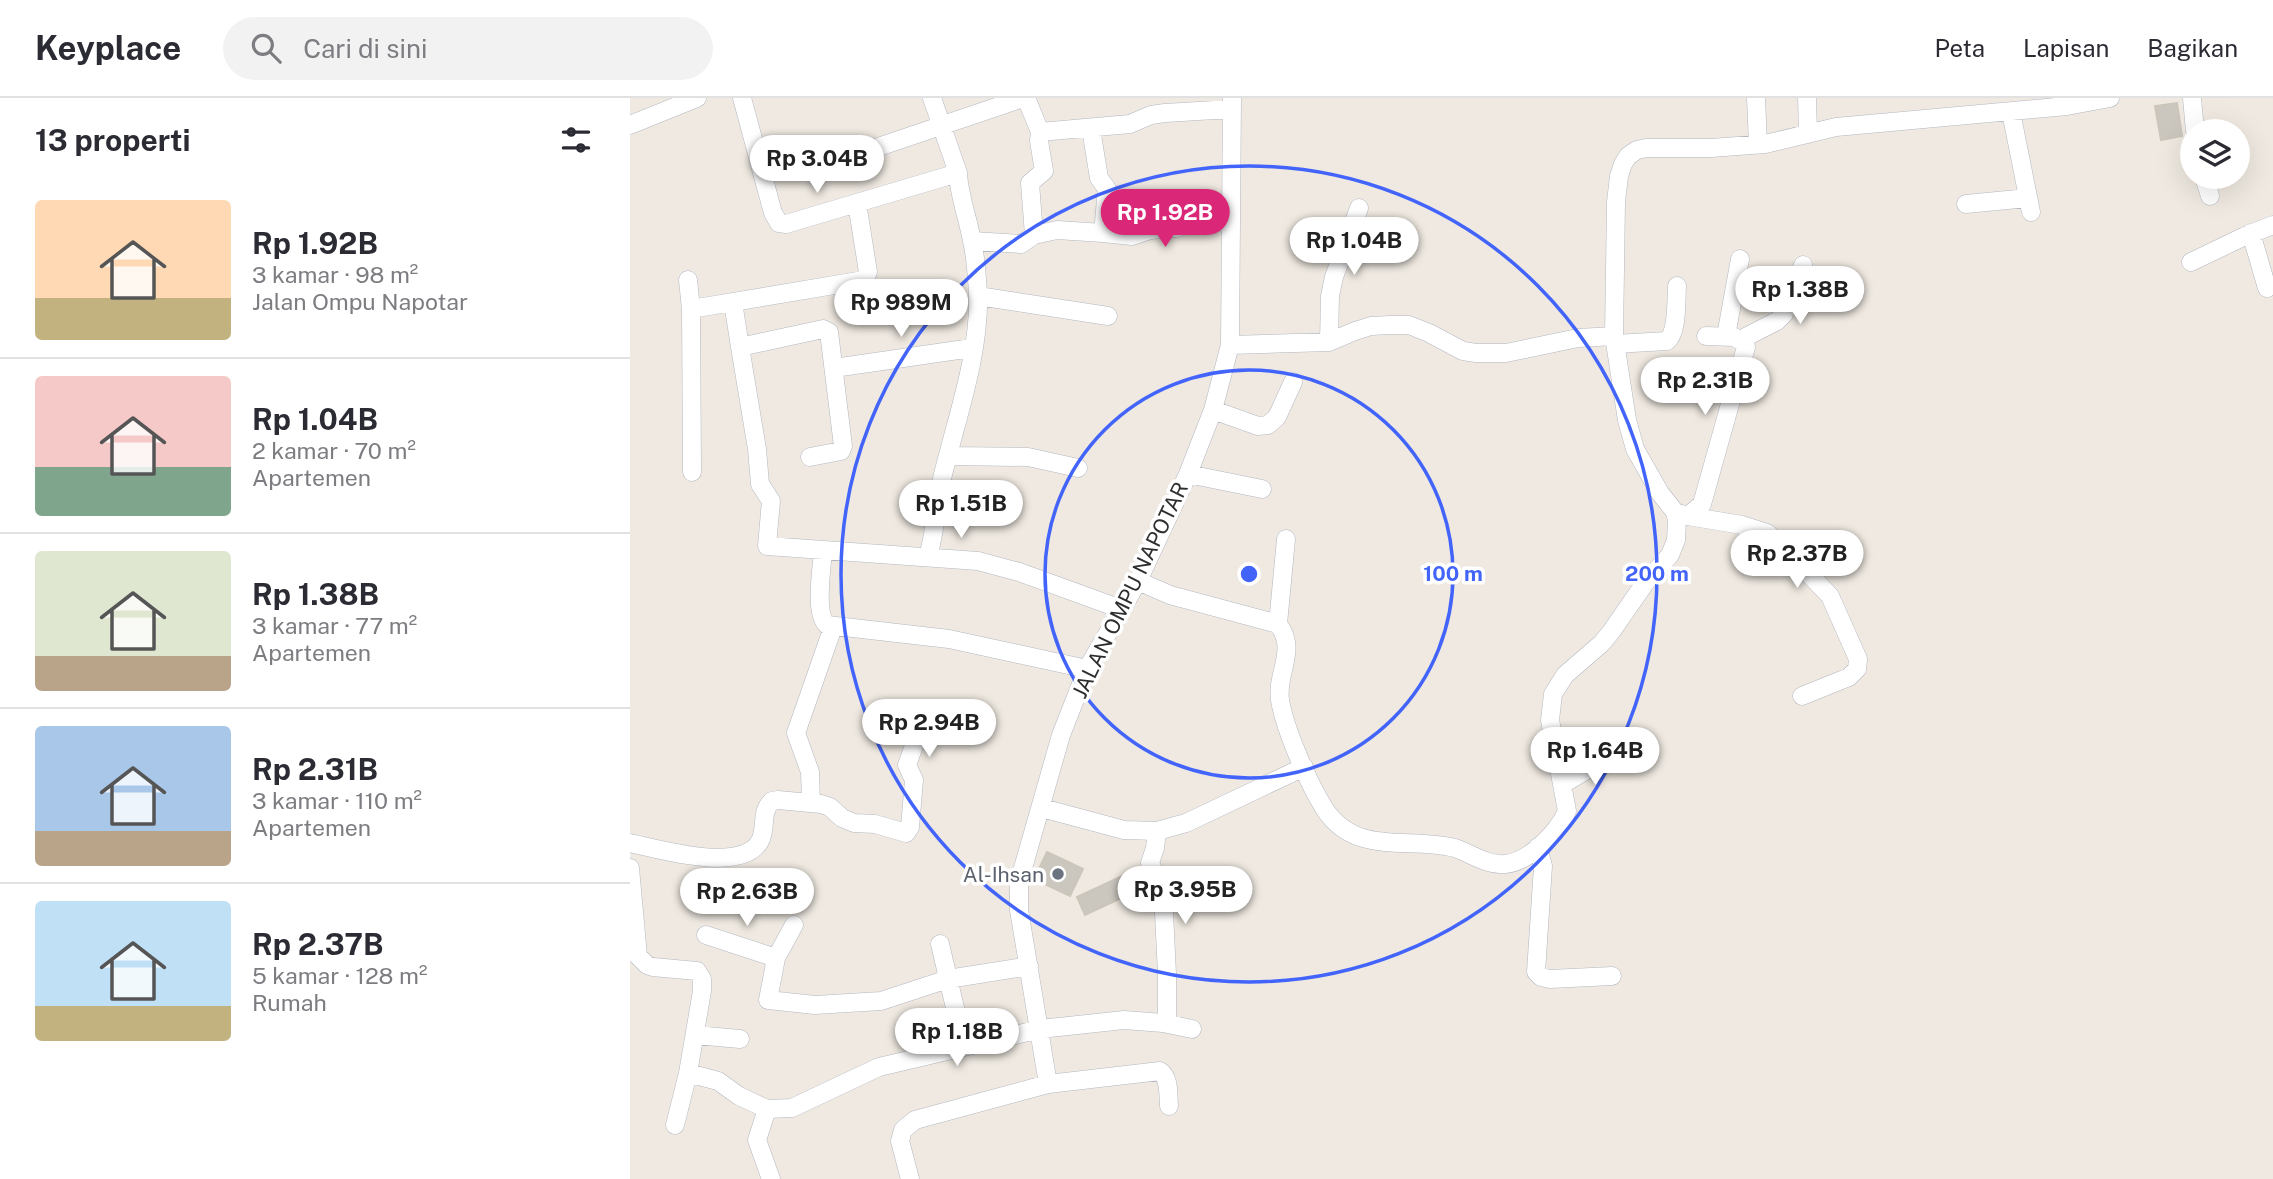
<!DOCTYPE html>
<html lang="id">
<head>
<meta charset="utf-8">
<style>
  :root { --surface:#fff; --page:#f2f2f3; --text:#2b2b33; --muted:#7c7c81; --line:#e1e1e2; --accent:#db2777 }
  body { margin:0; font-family:"Public Sans",sans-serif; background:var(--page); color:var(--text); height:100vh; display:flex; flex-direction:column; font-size:26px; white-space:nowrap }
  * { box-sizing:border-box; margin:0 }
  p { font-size:23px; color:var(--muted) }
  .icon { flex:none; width:38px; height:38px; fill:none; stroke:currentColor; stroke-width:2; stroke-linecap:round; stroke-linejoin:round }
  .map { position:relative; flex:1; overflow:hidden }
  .sheet { display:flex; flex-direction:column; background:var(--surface); width:630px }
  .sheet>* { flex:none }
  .tools { position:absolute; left:1550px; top:21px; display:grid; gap:14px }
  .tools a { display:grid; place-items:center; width:70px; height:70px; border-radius:50%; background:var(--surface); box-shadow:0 7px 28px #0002; font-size:35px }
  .price { position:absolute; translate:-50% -60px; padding:0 16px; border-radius:24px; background:#fff; color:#222; font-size:23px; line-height:46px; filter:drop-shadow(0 2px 4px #0008) }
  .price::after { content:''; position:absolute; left:50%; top:42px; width:21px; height:16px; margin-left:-10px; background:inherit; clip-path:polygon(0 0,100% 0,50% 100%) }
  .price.selected { background:var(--accent); color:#fff }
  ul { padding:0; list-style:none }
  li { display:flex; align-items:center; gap:21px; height:175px; padding:0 35px }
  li+li { border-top:2px solid var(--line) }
  li span { display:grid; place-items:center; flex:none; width:196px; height:140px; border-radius:7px; color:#555 }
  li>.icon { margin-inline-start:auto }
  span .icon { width:84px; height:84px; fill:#fffc; stroke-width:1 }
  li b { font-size:30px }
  h2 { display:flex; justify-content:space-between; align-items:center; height:84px; padding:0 35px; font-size:30px }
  header { display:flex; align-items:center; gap:42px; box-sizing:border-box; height:98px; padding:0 35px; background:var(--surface); border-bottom:2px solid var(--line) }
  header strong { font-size:33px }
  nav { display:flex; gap:38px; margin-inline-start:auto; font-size:24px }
  .search { width:490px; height:63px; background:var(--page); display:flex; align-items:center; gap:18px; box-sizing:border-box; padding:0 24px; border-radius:38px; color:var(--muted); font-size:26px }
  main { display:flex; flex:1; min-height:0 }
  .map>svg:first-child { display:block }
  .building { fill:#cbc7bf; stroke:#cbc5ba; stroke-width:2 }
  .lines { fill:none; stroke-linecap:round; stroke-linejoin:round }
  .minor-casing { stroke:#b4b7c1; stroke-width:19 }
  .minor { stroke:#fff; stroke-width:18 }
  .ring { fill:none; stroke:#4264fb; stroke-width:3.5 }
  .worship-dot { fill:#6b7280; stroke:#fff; stroke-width:2.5 }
  .labels { text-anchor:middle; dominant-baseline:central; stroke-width:7; stroke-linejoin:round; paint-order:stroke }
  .street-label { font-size:21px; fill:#2e2e2e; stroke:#fff }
  .worship-label { font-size:21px; fill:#5b616d; stroke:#fff; text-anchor:end }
  .centre { fill:#4264fb; stroke:#fff; stroke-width:3.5 }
  .ring-label { font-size:21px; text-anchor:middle; font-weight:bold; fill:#4264fb; stroke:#fff; stroke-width:7; stroke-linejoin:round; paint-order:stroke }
</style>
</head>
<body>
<header>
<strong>Keyplace</strong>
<div class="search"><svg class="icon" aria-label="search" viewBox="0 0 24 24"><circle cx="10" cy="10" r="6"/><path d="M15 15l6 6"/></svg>Cari di sini</div>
<nav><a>Peta</a><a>Lapisan</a><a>Bagikan</a></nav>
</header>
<main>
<section class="sheet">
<h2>13 properti<svg class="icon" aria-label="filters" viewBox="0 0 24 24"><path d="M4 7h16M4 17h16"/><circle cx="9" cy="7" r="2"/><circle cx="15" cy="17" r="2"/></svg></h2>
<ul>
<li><span style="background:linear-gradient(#ffd9b3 70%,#c2b280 0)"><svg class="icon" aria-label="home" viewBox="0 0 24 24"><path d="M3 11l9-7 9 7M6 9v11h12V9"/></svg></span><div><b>Rp 1.92B</b><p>3 kamar · 98 m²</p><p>Jalan Ompu Napotar</p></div></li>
<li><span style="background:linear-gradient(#f6c9c9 65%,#7fa58c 0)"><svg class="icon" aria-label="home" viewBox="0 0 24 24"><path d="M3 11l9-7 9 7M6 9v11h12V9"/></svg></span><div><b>Rp 1.04B</b><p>2 kamar · 70 m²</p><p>Apartemen</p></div></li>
<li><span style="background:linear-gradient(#dfe7d0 75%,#b9a48a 0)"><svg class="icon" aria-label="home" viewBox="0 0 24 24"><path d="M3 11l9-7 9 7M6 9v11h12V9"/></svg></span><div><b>Rp 1.38B</b><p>3 kamar · 77 m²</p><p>Apartemen</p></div></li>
<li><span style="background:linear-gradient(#a9c7e8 75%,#b9a48a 0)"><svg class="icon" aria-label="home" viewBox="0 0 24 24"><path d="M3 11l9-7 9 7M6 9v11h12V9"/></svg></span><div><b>Rp 2.31B</b><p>3 kamar · 110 m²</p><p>Apartemen</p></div></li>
<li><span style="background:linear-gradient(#bfe0f5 75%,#c2b280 0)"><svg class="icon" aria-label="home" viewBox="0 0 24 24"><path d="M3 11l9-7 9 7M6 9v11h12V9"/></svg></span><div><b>Rp 2.37B</b><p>5 kamar · 128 m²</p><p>Rumah</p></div></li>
</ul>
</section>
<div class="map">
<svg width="1643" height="1081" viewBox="0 0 1643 1081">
  <rect width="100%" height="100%" fill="#efe9e1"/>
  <path class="building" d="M1547,5l5,33 -21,4 -6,-34z
    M417,754l36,17 -13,27 -36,-17z
    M492,778l8,18 -45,21 -8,-18z"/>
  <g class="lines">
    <defs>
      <path id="minor" d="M112,0l31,115 6,10 7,1 172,-51
        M1126,0l2,46
        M1177,0l1,36
        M1562,0l3,33
        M1381,14l20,100
        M0,27l67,-27
        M201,65l192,-65 4,2 13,32 90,-8 21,-9 14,-2 67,-4
        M1574,79l6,19
        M1336,106l62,-6
        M473,135l29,3 18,-6 26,-2 24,-7 30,1
        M1621,135l16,55
        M404,137l-4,-52 14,-12 -5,-30 1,-9
        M342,143l49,3 13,-9 23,-5 46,3 4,-44 -8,-11 -8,-49
        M1561,164l54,-26 28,-11
        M58,182l3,29
        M348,198l130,20
        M103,204l7,45
        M1096,238l14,-77
        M1112,241l35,-18 7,-7 19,-49
        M699,244l1,-46 4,-19 25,-69
        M985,246l52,-3c11,-9 9,-41 10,-55
        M600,247l99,-3 26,-11 16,-5 19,-1h19l20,8 34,18 13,2h30l72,-15 36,-2
        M204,270l138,-20
        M583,312l45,16 10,-1 9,-8 16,-35
        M318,358l80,1 50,11
        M180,359l31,-6 2,-5 -14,-114 -6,-3 -83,18 17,102 3,35 11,17 -4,45 211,15 41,11 102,37
        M62,374l-1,-163 173,-29 4,-8 -11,-69
        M558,376l74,15
        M1052,416l6,2 14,-12 44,-157 -1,-4 -11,-6 -28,-1
        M1058,418l54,9 25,8 18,16 45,47 28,63 -1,10 -8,8 -47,19
        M193,452c-1,17 -9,64 4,75l122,14 138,30
        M298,459c7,-25 8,-49 13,-74 14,-61 39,-127 37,-189 -1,-17 -2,-36 -6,-53 -4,-23 -13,-45 -14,-68l-26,-75
        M508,483l32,14 108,29c20,26 -2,48 2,76 5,30 28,82 44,108 31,49 84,28 131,40 15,5 33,18 50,16 24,-2 53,-32 62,-53l-17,-91 3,-26 12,-19 37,-32 9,-11 34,-49 25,-28 6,-15 1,-20 -2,-8 -15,-19 -25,-44 -8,-29 -13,-84 2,-134 3,-26 4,-12 5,-8 9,-6 9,-2h65l54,-4 71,-17 231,-21 43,-8
        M648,526l8,-85
        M933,686l45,-27
        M181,705l-1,-31 -14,-39 37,-106
        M412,710l82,22 33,1 29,-8 118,-56
        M527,733l-2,17 -5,15 13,29 4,82v50
        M0,745c28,6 112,31 130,-2 7,-13 0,-29 12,-40l6,-1 43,4 9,3 12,11 12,5 21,1 31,9 4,-6 4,-47 -7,-15 12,-33
        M908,749l5,19 -7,106 5,5 9,2 62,-3
        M0,770l8,88 9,9 6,2 44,4 5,8v12l-14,82 30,8 21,15 28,13
        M164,827l-18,33 -8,42 47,5 66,-4 67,-22 81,-13
        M76,837l70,23
        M310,846l24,102
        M65,937l45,4
        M418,986l112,-13c10,7 8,24 9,35
        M45,1027l13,-52
        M141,1081l-14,-39 10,-31 25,-1 87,-41 161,-38 84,-9 39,3 29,6
        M280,1081l-10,-38 3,-11 12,-10 133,-36 -29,-174v-28l42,-147 26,-66 51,-88 50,-107 25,-64 17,-65 2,-247"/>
    </defs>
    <use href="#minor" class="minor-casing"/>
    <use href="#minor" class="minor"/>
  </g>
  <g class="ring">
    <circle cx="619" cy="476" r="204"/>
    <circle cx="619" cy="476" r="408"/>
  </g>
  <circle class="worship-dot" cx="428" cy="776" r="7"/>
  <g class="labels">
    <g class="street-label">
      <text transform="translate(500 492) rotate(-64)">JALAN OMPU NAPOTAR</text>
    </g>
    <g class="worship-label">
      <text x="414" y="776">Al-Ihsan</text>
    </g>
  </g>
  <circle cx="619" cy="476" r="10" class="centre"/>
  <g class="ring-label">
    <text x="823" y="483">100 m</text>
    <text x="1027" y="483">200 m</text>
  </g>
</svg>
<div class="tools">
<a><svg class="icon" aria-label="layers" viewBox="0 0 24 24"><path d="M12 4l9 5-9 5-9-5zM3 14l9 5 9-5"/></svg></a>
</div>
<b class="price" style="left:187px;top:97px">Rp 3.04B</b>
<b class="price selected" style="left:535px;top:151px">Rp 1.92B</b>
<b class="price" style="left:724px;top:179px">Rp 1.04B</b>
<b class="price" style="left:1170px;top:228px">Rp 1.38B</b>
<b class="price" style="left:271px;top:241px">Rp 989M</b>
<b class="price" style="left:1075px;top:319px">Rp 2.31B</b>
<b class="price" style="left:331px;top:442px">Rp 1.51B</b>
<b class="price" style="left:1167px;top:492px">Rp 2.37B</b>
<b class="price" style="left:299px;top:661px">Rp 2.94B</b>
<b class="price" style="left:965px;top:689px">Rp 1.64B</b>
<b class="price" style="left:555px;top:828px">Rp 3.95B</b>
<b class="price" style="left:117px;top:830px">Rp 2.63B</b>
<b class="price" style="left:327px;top:970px">Rp 1.18B</b>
</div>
</main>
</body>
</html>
